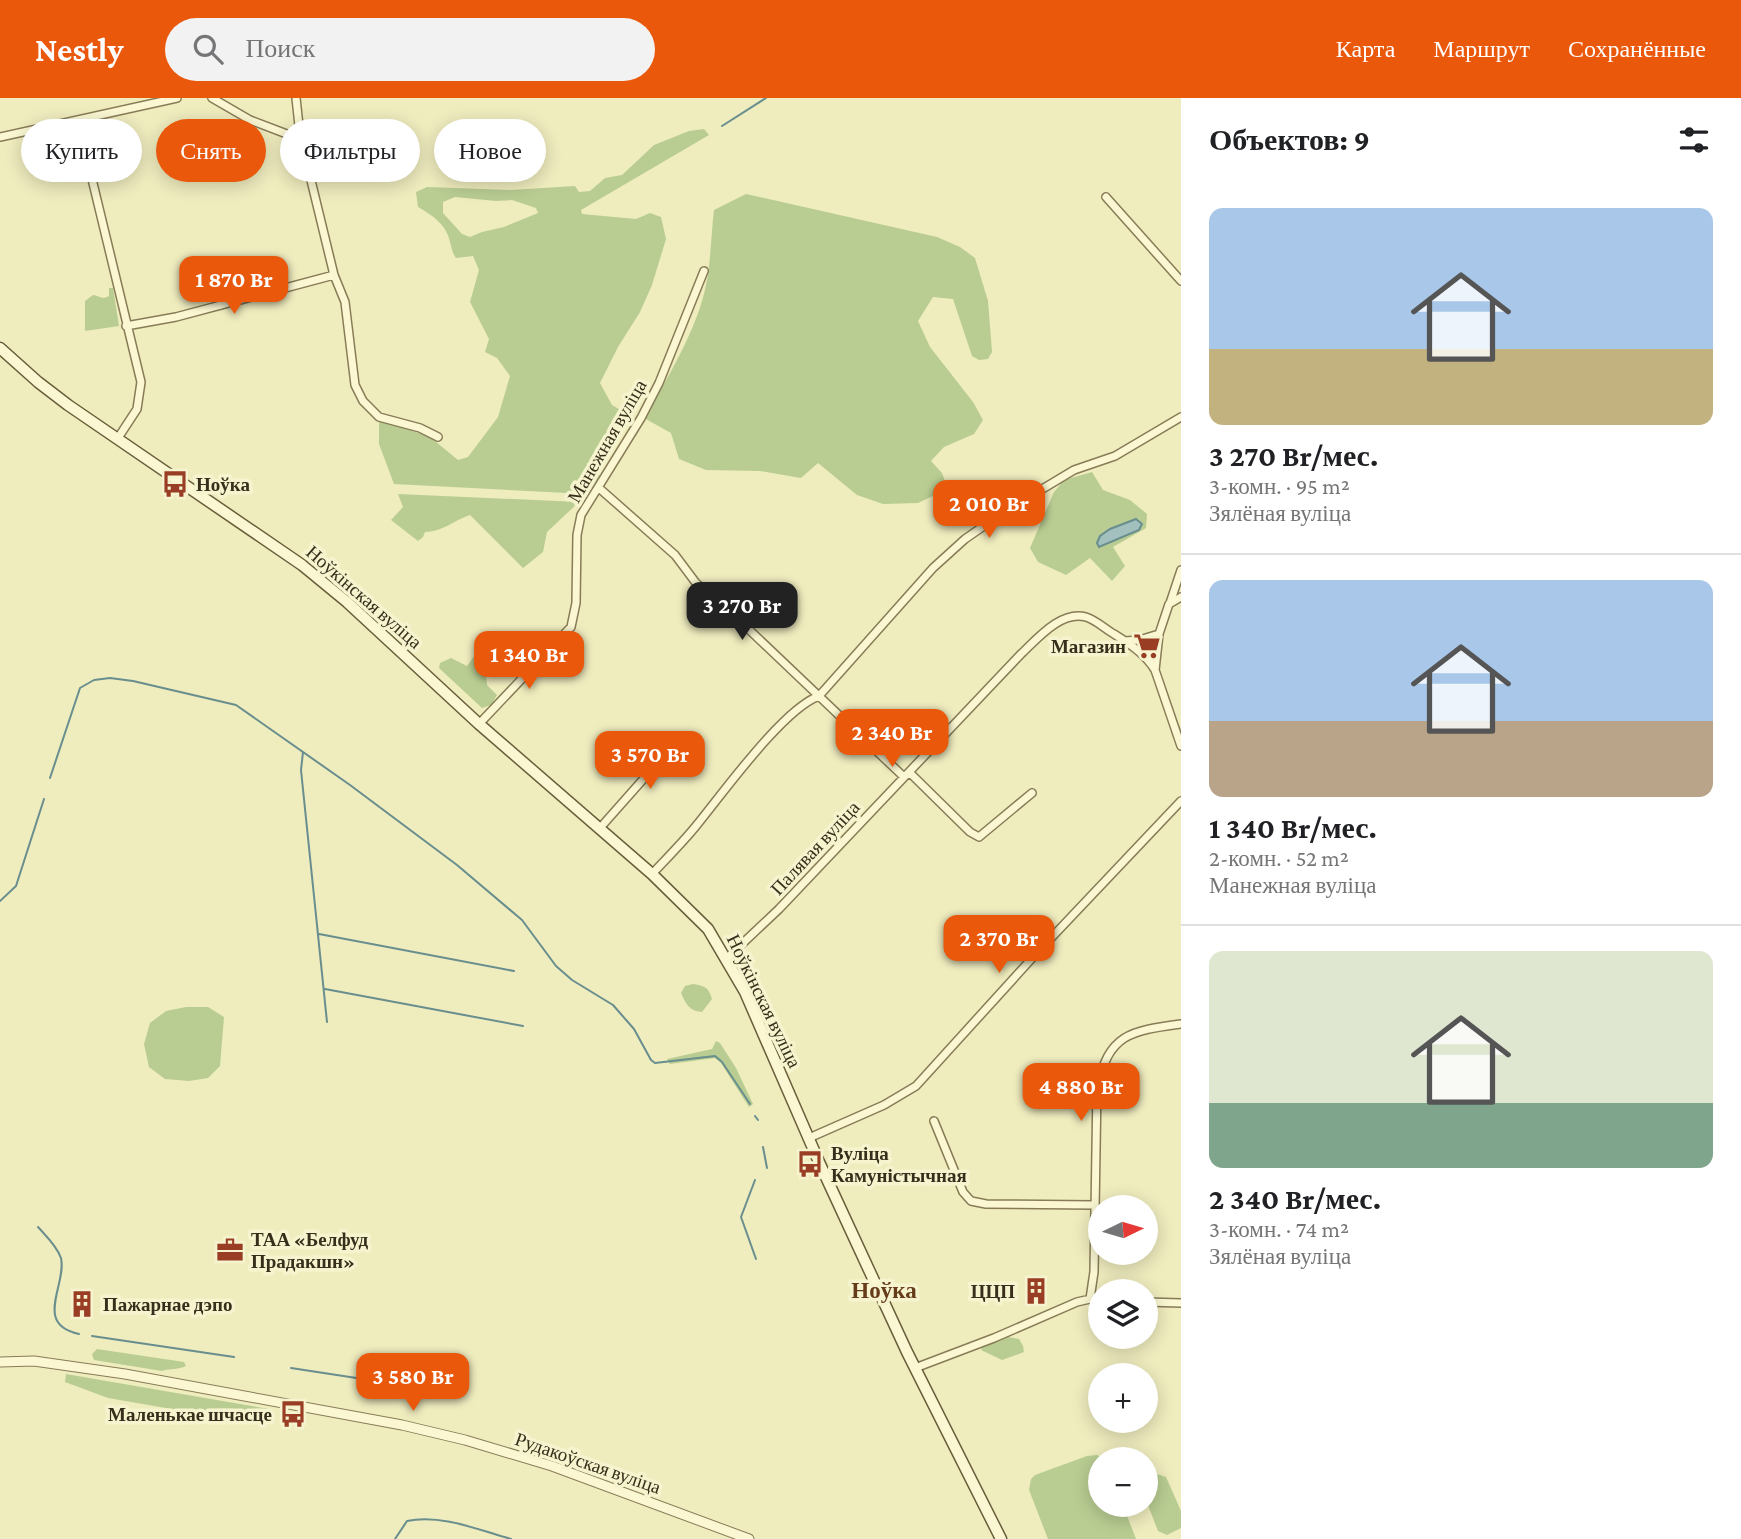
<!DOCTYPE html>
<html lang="ru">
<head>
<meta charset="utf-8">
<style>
  :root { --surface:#fff; --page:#f2f2f2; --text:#202124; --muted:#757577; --line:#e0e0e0; --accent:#ea580c }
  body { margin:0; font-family:"Crimson Pro",serif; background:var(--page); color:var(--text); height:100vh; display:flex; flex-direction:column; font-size:26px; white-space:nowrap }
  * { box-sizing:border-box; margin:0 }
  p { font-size:23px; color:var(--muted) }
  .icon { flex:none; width:38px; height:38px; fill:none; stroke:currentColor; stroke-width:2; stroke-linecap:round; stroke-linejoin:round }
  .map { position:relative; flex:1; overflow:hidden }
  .panel { display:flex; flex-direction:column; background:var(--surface); width:560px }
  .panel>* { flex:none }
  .banner { position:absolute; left:21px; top:21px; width:665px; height:63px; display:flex; gap:14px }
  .needle { width:46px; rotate:85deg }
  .controls { position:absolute; left:1088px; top:1097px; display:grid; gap:14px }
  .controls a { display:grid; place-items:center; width:70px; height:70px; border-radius:50%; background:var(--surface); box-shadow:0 4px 18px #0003; font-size:35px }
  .price { position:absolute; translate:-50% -60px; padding:0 16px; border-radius:14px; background:var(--accent); color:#fff; font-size:23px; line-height:46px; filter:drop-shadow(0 2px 4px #0008) }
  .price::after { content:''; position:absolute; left:50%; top:42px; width:21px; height:16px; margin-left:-10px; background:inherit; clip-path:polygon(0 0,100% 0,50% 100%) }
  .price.on { background:#222; color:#fff }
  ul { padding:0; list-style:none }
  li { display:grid; align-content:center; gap:14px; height:371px; padding:0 28px }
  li+li { border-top:2px solid var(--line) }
  li span { display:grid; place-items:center; height:217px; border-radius:14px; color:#555 }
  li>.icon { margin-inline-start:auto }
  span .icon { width:126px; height:126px; fill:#fffc; stroke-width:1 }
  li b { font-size:30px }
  h2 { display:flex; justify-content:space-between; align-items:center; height:84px; padding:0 28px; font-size:30px }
  .tag { padding:0 24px; border-radius:32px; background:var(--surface); box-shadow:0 4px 18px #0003; font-size:24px; line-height:63px }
  .tag.on { background:var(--accent); color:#fff }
  header { display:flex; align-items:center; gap:42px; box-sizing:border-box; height:98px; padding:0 35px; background:var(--accent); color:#fff }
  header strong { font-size:33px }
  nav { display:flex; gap:38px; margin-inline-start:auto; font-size:24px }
  .search { width:490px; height:63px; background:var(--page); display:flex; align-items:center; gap:18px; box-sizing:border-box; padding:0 24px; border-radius:38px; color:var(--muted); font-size:26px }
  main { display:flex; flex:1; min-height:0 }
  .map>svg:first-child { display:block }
  .green { fill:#b9cd92; fill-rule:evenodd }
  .water { fill:#a2c0be; stroke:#698e8e; stroke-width:2 }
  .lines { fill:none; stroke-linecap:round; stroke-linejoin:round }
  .stream { stroke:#698e8e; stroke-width:2 }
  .minor-casing { stroke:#887c57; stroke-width:10 }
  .tertiary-casing { stroke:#887c57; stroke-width:11 }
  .secondary-casing { stroke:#695d3a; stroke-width:13 }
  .minor { stroke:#faf7d2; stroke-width:7 }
  .tertiary { stroke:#faf7d2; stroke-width:9 }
  .secondary { stroke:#faf7d2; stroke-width:10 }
  .labels { text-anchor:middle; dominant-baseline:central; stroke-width:7; stroke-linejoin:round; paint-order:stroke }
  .street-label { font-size:19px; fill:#372f1c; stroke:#f6f4ce }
  .poi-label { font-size:19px; font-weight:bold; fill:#372f1c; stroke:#f6f4ce; text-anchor:start }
  .quarter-label { font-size:23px; font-weight:bold; fill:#653b1a; stroke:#f6f4ce }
</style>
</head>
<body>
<header>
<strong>Nestly</strong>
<div class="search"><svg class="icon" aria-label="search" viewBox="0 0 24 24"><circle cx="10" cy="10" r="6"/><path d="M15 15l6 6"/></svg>Поиск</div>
<nav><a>Карта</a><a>Маршрут</a><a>Сохранённые</a></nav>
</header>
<main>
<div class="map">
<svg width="1181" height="1441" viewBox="0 0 1181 1441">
  <rect width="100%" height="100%" fill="#efecbe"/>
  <path class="green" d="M704,31l5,6 -128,75 1,4 54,5 14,-6 11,4 5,22 -14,46 -12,27 -22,35 -18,36 12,22 15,9 -12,32 -20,6 -4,13 10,12 -15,17 -192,-10 -15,-40v-24l51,17 28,23 10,-3 30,-40 12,-41 -13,-18 -12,-6 4,-13 -19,-37 9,-32 -6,-14 -17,2c-4,-6 -4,-9 -6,-16 -3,-17 -18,-27 -32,-35l-2,-15 11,-5 84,3 64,-4 4,6 11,-1 15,-13 17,-3 32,-30 35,-14zM455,99l41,4 16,-1 24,8 2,5 -34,14 -22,5 -12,5 -8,-3 -19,-21v-11z
    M746,96l191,43 23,10 15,11 13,43 4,51 -4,7 -9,1 -7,-4 -19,-57 -20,-2 -15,24 12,26 43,55 10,18 -9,14 -30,13 -13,14 11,12 6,16 -30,14 -35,1 -26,-9 -39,-32 -17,15 -41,-7 -54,-1 -27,-11 -8,-26 -27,-15c23,-39 53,-88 62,-133 5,-24 5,-50 8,-75z
    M109,190h4l6,38 -34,5v-30l8,-6c7,1 9,5 16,1z
    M1092,374l11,18 27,10 17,14 -1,14 -33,19 12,19 -13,15 -22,-23 -24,17 -28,-13 -8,-14 24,-56 10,-12z
    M398,396l181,8 -32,30 -4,20 -20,16 -53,-53c-18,6 -25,16 -45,17l-2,5 -5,4 -27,-21 12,-13z
    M483,546l7,4 -8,12v11l4,4 1,10 10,10 -6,10 -9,3 -43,-40 1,-5 11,-5 16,8z
    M693,886c11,2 16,3 19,15l-10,13c-13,-1 -16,-8 -21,-19l4,-7z
    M186,909h22l16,10 -4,49 -12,12 -19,3 -24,-2 -16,-12 -5,-23 6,-21 16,-12z
    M716,943l4,2 16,25 17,36 -4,3 -28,-44 -6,-5 -45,6 -3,-5 45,-10z
    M1008,1239l11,2 4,7 1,6 -22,8 -21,-10 2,-4z
    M97,1251l87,13 2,4c-8,4 -15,2 -24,5l-68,-11 -2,-6z
    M66,1276l203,35 4,5v4l-10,5 -45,-6 -110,-19 -43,-16z
    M1097,1357l7,4 -3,1v45h22l13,34h-88l-19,-49 2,-11 4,-4 52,-19z
    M1157,1376l9,3 15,34v17l-14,7 -9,-4 -12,-31v-22z"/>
  <path class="water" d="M1136,421l6,5 -3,6 -40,17 -2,-4 3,-7 10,-7z"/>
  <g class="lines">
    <path class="stream" d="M722,28l44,-28
      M303,654l-2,18 26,252
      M50,680l30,-90 14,-8 16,-2 23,3 103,24 114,80 107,80 65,55 34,46 16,14 41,25 21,24 17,31 4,3 60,-7 7,6 28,42
      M0,803l16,-15 28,-87
      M319,836l195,37
      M325,891l198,37
      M755,1018l3,4
      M763,1049l4,21
      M755,1082l-14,37 15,42
      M38,1129c8,9 19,19 23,31 6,27 -28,66 18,76
      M92,1238l142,21
      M291,1270l85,13
      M395,1441l12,-18c34,-7 72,9 104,18"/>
    <defs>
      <path id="minor" d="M212,0l38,22 42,16 8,-1
        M296,0l4,37 34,140 11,27 10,83 8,16 16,16 41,11 18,9
        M78,23l63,261 -4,27 -19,29
        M0,39l177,-39
        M1106,99l75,84
        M126,228l50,-9 158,-42
        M599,390l76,67 21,28 45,39 163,155
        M1170,505l11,-33
        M1125,543l14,-1 20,-6 10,-30 12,-7
        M1155,572l4,-36
        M479,626l92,-97 5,-24 1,-68 4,-20 60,-97 18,-35 45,-112
        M909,674l61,60 9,5 53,-44
        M600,730l62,-70 22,-18
        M652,776c15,-16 31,-32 44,-48 27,-33 87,-117 123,-130l114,-128 32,-29 39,-27 70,-42 41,-14 66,-39
        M727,860l52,-49 242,-255c16,-15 40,-44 65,-37 10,3 19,12 28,17 16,10 31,20 41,36l26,76
        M934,1023l29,71 8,9 15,3 108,1
        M809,1040l75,-33 32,-19 119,-131 146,-154
        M1090,1201l4,-27 3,-184c12,-54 32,-57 84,-64
        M1146,1204l35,1
        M915,1270l79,-30 83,-36 13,-3 11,1"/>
      <path id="tertiary" d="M0,1264l34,-1 91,13 277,51 63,15 87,26 197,73"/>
      <path id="secondary" d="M0,250l38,34 30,23 234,160 45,37 132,122 173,150 56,55 37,63 74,170 88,190 94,187"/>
    </defs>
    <use href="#minor" class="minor-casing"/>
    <use href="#tertiary" class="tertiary-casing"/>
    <use href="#secondary" class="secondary-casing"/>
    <use href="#minor" class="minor"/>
    <use href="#tertiary" class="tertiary"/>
    <use href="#secondary" class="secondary"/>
  </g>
  <defs>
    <symbol id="bus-bare" viewBox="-9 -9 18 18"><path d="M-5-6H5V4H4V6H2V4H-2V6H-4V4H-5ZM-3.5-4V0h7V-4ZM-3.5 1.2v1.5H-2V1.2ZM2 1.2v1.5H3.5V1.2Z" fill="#993e25" stroke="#f6f4ce" stroke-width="2.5" paint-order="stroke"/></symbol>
    <symbol id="supermarket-bare" viewBox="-9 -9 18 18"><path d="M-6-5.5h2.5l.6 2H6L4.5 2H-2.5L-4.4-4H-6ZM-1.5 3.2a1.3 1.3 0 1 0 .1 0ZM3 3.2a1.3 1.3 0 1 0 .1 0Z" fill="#993e25" stroke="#f6f4ce" stroke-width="2.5" paint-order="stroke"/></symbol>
    <symbol id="office-bare" viewBox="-9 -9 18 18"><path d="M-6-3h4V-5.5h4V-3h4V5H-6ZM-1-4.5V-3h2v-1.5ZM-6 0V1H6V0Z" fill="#993e25" stroke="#f6f4ce" stroke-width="2.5" paint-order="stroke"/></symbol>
    <symbol id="building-bare" viewBox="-9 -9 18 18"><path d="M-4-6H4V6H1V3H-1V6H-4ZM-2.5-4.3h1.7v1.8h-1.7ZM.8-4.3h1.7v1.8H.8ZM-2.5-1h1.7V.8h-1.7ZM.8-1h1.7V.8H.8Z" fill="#993e25" stroke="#f6f4ce" stroke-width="2.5" paint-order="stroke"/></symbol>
  </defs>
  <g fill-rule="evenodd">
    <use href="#bus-bare" x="156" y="367" width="38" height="38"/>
    <use href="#supermarket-bare" x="1128" y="529" width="38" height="38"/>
    <use href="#bus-bare" x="791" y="1047" width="38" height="38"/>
    <use href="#office-bare" x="211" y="1133" width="38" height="38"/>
    <use href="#building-bare" x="1017" y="1174" width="38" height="38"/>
    <use href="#building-bare" x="63" y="1187" width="38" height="38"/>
    <use href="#bus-bare" x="274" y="1297" width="38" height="38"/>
  </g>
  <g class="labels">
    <g class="street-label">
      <text transform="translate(607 343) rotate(-60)">Манежная вуліца</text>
      <text transform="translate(364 499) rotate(41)">Ноўкінская вуліца</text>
      <text transform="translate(815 750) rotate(-47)">Палявая вуліца</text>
      <text transform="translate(764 903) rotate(64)">Ноўкінская вуліца</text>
      <text transform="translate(588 1365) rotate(19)">Рудакоўская вуліца</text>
    </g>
    <g class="poi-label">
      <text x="196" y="386">Ноўка</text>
      <text x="1126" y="548" text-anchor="end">Магазин</text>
      <text x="831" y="1055">Вуліца<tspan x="831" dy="22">Камуністычная</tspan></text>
      <text x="251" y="1141">ТАА «Белфуд<tspan x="251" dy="22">Прадакшн»</tspan></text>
      <text x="1015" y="1193" text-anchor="end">ЦЦП</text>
      <text x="103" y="1206">Пажарнае дэпо</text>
      <text x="272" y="1316" text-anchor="end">Маленькае шчасце</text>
    </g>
    <g class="quarter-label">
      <text x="884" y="1192">Ноўка</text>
    </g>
  </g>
</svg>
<div class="controls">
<a><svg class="needle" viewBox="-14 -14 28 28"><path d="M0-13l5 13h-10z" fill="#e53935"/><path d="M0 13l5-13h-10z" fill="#757577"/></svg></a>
<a><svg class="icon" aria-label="layers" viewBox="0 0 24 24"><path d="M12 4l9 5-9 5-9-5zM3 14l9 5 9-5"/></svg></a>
<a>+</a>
<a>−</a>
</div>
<b class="price" style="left:234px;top:218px">1 870 Br</b>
<b class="price" style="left:989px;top:442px">2 010 Br</b>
<b class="price on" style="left:742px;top:544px">3 270 Br</b>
<b class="price" style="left:529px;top:593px">1 340 Br</b>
<b class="price" style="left:892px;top:671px">2 340 Br</b>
<b class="price" style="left:650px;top:693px">3 570 Br</b>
<b class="price" style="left:999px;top:877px">2 370 Br</b>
<b class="price" style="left:1081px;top:1025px">4 880 Br</b>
<b class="price" style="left:413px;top:1315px">3 580 Br</b>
<div class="banner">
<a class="tag">Купить</a>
<a class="tag on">Снять</a>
<a class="tag">Фильтры</a>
<a class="tag">Новое</a>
</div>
</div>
<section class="panel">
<h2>Объектов: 9<svg class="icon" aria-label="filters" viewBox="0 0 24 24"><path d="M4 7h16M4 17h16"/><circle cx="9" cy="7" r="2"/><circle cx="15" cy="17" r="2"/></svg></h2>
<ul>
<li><span style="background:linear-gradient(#a9c7e8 65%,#c2b280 0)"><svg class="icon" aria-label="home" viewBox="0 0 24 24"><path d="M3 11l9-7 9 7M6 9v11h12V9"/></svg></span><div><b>3 270 Br/мес.</b><p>3-комн. · 95 m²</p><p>Зялёная вуліца</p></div></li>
<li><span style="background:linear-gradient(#a9c7e8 65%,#b9a48a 0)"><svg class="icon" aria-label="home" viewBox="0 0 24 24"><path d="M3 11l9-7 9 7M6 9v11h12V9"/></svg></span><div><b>1 340 Br/мес.</b><p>2-комн. · 52 m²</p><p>Манежная вуліца</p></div></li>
<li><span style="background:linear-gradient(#dfe7d0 70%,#7fa58c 0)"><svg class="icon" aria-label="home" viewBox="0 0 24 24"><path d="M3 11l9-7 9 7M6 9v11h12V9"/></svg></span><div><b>2 340 Br/мес.</b><p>3-комн. · 74 m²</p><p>Зялёная вуліца</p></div></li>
</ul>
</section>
</main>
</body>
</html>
